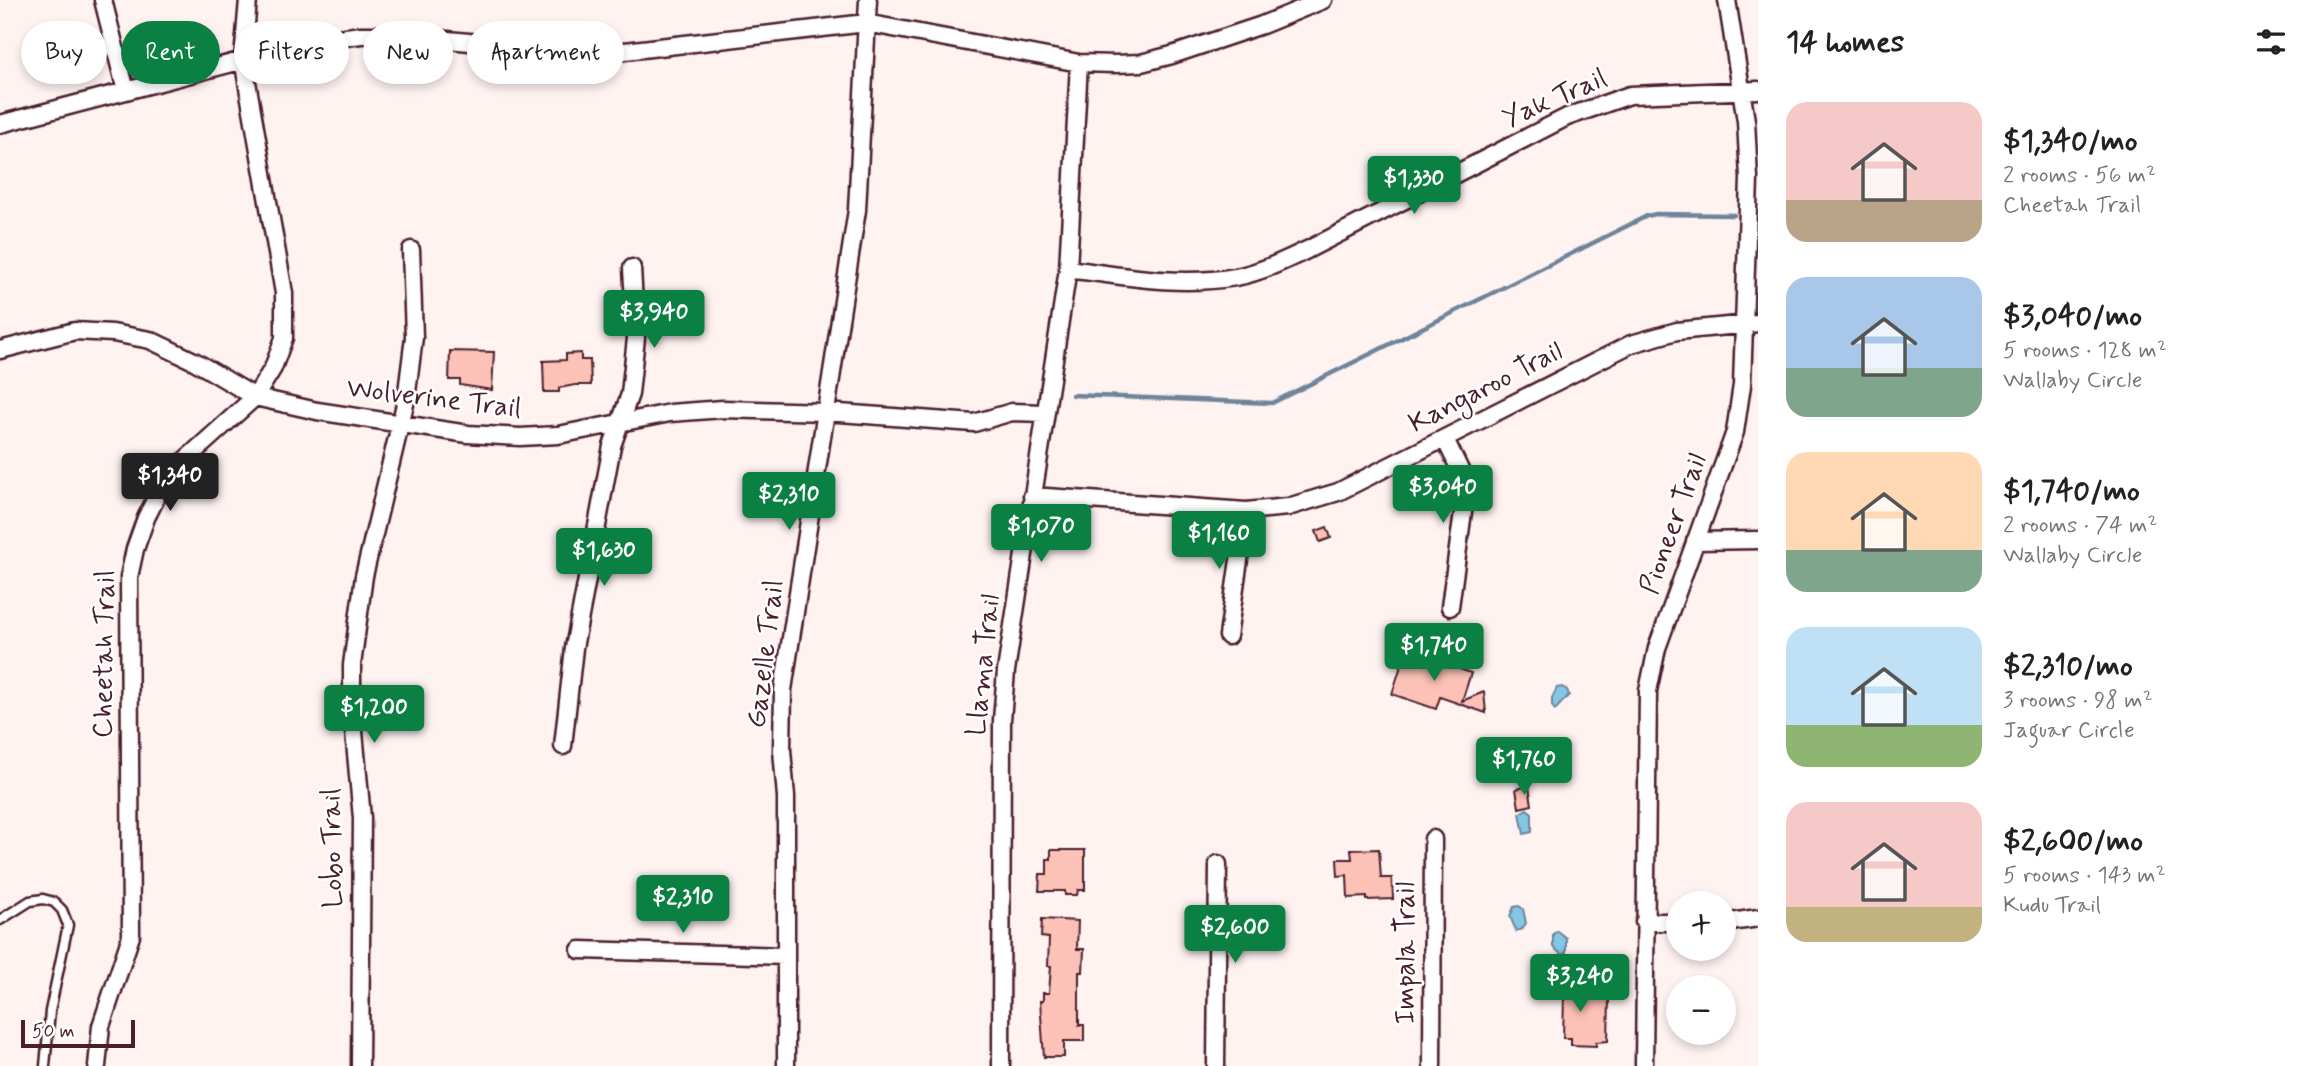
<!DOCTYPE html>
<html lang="en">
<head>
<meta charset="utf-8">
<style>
  :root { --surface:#fff; --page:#f2f2f2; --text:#222; --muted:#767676; --accent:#0b8043 }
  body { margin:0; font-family:Mynerve,sans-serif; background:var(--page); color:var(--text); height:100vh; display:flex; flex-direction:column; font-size:26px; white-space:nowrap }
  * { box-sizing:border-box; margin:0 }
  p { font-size:23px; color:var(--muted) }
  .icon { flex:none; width:38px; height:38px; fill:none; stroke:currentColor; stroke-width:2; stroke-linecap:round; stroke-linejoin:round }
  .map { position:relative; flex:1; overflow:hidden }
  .sheet { display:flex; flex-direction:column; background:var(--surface); width:560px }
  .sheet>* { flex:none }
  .guide { position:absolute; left:21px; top:21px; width:665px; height:63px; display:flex; gap:14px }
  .controls { position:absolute; left:1666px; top:891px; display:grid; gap:14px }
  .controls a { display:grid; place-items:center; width:70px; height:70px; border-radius:50%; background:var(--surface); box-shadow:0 4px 10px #0003; font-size:35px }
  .scale { position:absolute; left:21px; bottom:18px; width:114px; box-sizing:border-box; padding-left:7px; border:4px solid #4a1f2b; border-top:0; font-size:19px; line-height:24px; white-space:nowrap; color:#4a1f2b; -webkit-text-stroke:5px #fff; paint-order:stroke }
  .price { position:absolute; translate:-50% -60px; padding:0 16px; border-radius:7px; background:var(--accent); color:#fff; font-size:23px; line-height:46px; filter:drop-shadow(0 2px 4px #0008) }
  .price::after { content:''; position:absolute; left:50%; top:42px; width:21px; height:16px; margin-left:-10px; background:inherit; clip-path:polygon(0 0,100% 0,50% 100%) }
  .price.on { background:#222; color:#fff }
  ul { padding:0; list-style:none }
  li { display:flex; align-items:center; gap:21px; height:175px; padding:0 28px }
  li span { display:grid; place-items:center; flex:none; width:196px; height:140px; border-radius:21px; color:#555 }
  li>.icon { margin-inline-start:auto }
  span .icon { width:84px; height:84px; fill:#fffc; stroke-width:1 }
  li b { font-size:30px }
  h2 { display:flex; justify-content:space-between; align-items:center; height:84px; padding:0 28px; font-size:30px }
  .pill { padding:0 24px; border-radius:32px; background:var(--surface); box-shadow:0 4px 10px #0003; font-size:24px; line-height:63px }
  .pill.on { background:var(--accent); color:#fff }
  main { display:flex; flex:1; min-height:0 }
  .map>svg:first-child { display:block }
  .water { fill:#84c7e5; stroke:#6d849b; stroke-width:2 }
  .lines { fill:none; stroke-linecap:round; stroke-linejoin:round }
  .stream { stroke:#6d849b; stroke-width:4.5 }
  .building { fill:#fdc2b7; stroke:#4a1f2b; stroke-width:2 }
  .lane-casing { stroke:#4a1f2b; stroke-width:13 }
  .street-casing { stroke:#4a1f2b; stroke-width:21 }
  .lane { stroke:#fff; stroke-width:8 }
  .street { stroke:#fff; stroke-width:16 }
  .labels { text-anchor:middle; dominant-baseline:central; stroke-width:5; stroke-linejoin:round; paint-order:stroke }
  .street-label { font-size:28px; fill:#4a1f2b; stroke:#fff }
</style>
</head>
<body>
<main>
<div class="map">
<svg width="1758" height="1066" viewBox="0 0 1758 1066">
  <rect width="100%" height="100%" fill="#fff3f1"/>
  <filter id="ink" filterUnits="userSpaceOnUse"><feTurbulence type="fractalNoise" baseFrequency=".0143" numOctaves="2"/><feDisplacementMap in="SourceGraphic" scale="14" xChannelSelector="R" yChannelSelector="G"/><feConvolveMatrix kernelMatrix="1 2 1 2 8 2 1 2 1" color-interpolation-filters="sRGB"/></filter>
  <g filter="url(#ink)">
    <path class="water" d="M1562,687l5,3 2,5 -14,15 -3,-4v-8l5,-10z
      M1527,809l5,4v19l-8,2 -4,-21z
      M1519,906l4,3 3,14 -4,6 -6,2 -6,-15 4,-9z
      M1557,931l9,7v14l-4,3 -9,-8v-13z
      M1594,982l4,3v5l-13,6 -7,-3 2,-7z"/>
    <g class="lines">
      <path class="stream" d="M1072,395l200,8 375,-187 9,-2 78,1"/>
    </g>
    <path class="building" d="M450,351l44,1 -2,38 -32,-5v-5h-11z
      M581,353v7h9l1,25h-16l-16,3v4h-15l-1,-31 23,-1v-6z
      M1327,527l4,11 -11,4 -4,-11z
      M1406,650l65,23 -9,28 22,-9 2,21 -46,-16 -4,12 -44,-15z
      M1529,786l3,19 -13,3 -3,-19z
      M1379,849l2,29h11l1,21 -26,1v-3l-19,1 -1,-23 -9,1 -1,-17h15l-1,-9z
      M1051,850h34v40h-7l-1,5h-12v-4h-26l1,-17h7v-15h4z
      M1042,919l36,2 -1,28h7l-1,23h-4v53h5v16h-20v16h-20l-4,-56h3v-8h6l2,-27h-3l1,-28 -8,-1z
      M1567,977v20l42,1 -1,43 -12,1v4l-25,-1v-7h-8l1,-40h-20v-20z"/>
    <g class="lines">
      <defs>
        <path id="lane" d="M0,920l30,-19 13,-2 11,3 8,8 6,15 -18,86 -5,55"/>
        <path id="street" d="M103,0l23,91
          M0,124l316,-83 45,-6h33l205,19 267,-31 213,40 36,1 26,-1 31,-8 90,-30 61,-25
          M1068,269c55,7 111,18 168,8 25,-5 48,-16 71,-27l260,-133 63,-22 128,-5
          M0,350l75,-19 38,2 37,7 46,22 59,35 62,14 151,23 52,3 38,-2 112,-22 53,-4 103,3 148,11 38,-11 33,1
          M1445,439l16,33 4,25 -15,110
          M1032,496l214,15 42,-4 50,-15 293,-148 46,-13 81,-8
          M1695,541l63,-1
          M1228,636l18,-125
          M563,746l11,-98 38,-202 18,-52 6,-56 -4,-70
          M1644,922h34
          M1724,923l34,-5
          M580,950l205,6
          M97,1066l4,-40 30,-90 -2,-359 6,-28 11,-31 14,-28 14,-20 81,-73 18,-29 11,-30v-45l-41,-234 5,-59
          M360,1066l2,-248 -10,-108v-45l12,-89 42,-176 8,-63 -3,-87
          M786,1066v-269l-4,-47 1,-60 74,-480 11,-210
          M1001,1066l1,-346 4,-49 62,-402 11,-206
          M1216,1066l2,-202
          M1432,1066l1,-227
          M1644,1066l4,-375 9,-43 78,-216 7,-47 7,-207 -3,-57 -19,-121"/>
      </defs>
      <use href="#lane" class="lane-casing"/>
      <use href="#street" class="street-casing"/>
      <use href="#lane" class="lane"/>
      <use href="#street" class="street"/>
    </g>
  </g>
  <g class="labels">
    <g class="street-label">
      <text transform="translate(1555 99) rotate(-23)">Yak Trail</text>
      <text transform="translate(1486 388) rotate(-27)">Kangaroo Trail</text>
      <text transform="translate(434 399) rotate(7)">Wolverine Trail</text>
      <text transform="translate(1674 524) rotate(-70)">Pioneer Trail</text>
      <text transform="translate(105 654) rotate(-89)">Cheetah Trail</text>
      <text transform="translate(766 654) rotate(-83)">Gazelle Trail</text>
      <text transform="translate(984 665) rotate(-84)">Llama Trail</text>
      <text transform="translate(333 848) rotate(-91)">Lobo Trail</text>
      <text transform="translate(1406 953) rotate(-90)">Impala Trail</text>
    </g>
  </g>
</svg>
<div class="controls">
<a>+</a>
<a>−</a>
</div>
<div class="scale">50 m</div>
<b class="price" style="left:1414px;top:216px">$1,330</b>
<b class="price" style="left:654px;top:350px">$3,940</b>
<b class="price on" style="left:170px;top:513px">$1,340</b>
<b class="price" style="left:1443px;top:525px">$3,040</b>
<b class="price" style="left:789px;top:532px">$2,310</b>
<b class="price" style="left:1041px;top:564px">$1,070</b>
<b class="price" style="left:1219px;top:571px">$1,160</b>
<b class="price" style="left:604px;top:588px">$1,630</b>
<b class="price" style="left:1434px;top:683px">$1,740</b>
<b class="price" style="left:374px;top:745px">$1,200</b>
<b class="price" style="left:1524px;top:797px">$1,760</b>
<b class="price" style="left:683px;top:935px">$2,310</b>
<b class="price" style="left:1235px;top:965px">$2,600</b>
<b class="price" style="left:1580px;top:1014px">$3,240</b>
<div class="guide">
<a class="pill">Buy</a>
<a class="pill on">Rent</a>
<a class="pill">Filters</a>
<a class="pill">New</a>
<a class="pill">Apartment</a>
</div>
</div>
<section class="sheet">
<h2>14 homes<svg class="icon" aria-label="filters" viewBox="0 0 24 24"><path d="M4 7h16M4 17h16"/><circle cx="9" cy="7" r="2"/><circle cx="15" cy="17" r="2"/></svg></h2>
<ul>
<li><span style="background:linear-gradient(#f6c9c9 70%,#b9a48a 0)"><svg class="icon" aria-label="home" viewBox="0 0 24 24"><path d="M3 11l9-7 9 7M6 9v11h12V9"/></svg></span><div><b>$1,340/mo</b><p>2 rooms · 56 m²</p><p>Cheetah Trail</p></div></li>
<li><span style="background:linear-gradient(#a9c7e8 65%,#7fa58c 0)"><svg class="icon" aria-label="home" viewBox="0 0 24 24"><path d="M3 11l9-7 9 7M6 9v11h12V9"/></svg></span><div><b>$3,040/mo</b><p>5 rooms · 128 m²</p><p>Wallaby Circle</p></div></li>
<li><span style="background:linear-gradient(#ffd9b3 70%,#7fa58c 0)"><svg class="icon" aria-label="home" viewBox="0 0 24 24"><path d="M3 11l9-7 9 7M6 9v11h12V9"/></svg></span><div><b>$1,740/mo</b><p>2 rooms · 74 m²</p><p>Wallaby Circle</p></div></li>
<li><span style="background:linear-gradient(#bfe0f5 70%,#8fb573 0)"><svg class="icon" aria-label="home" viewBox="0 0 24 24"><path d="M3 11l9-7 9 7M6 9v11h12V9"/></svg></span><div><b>$2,310/mo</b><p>3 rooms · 98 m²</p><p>Jaguar Circle</p></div></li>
<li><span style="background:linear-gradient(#f6c9c9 75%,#c2b280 0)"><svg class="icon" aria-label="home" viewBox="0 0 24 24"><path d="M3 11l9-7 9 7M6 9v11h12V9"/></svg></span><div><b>$2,600/mo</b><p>5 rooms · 143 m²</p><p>Kudu Trail</p></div></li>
</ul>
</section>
</main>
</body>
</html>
